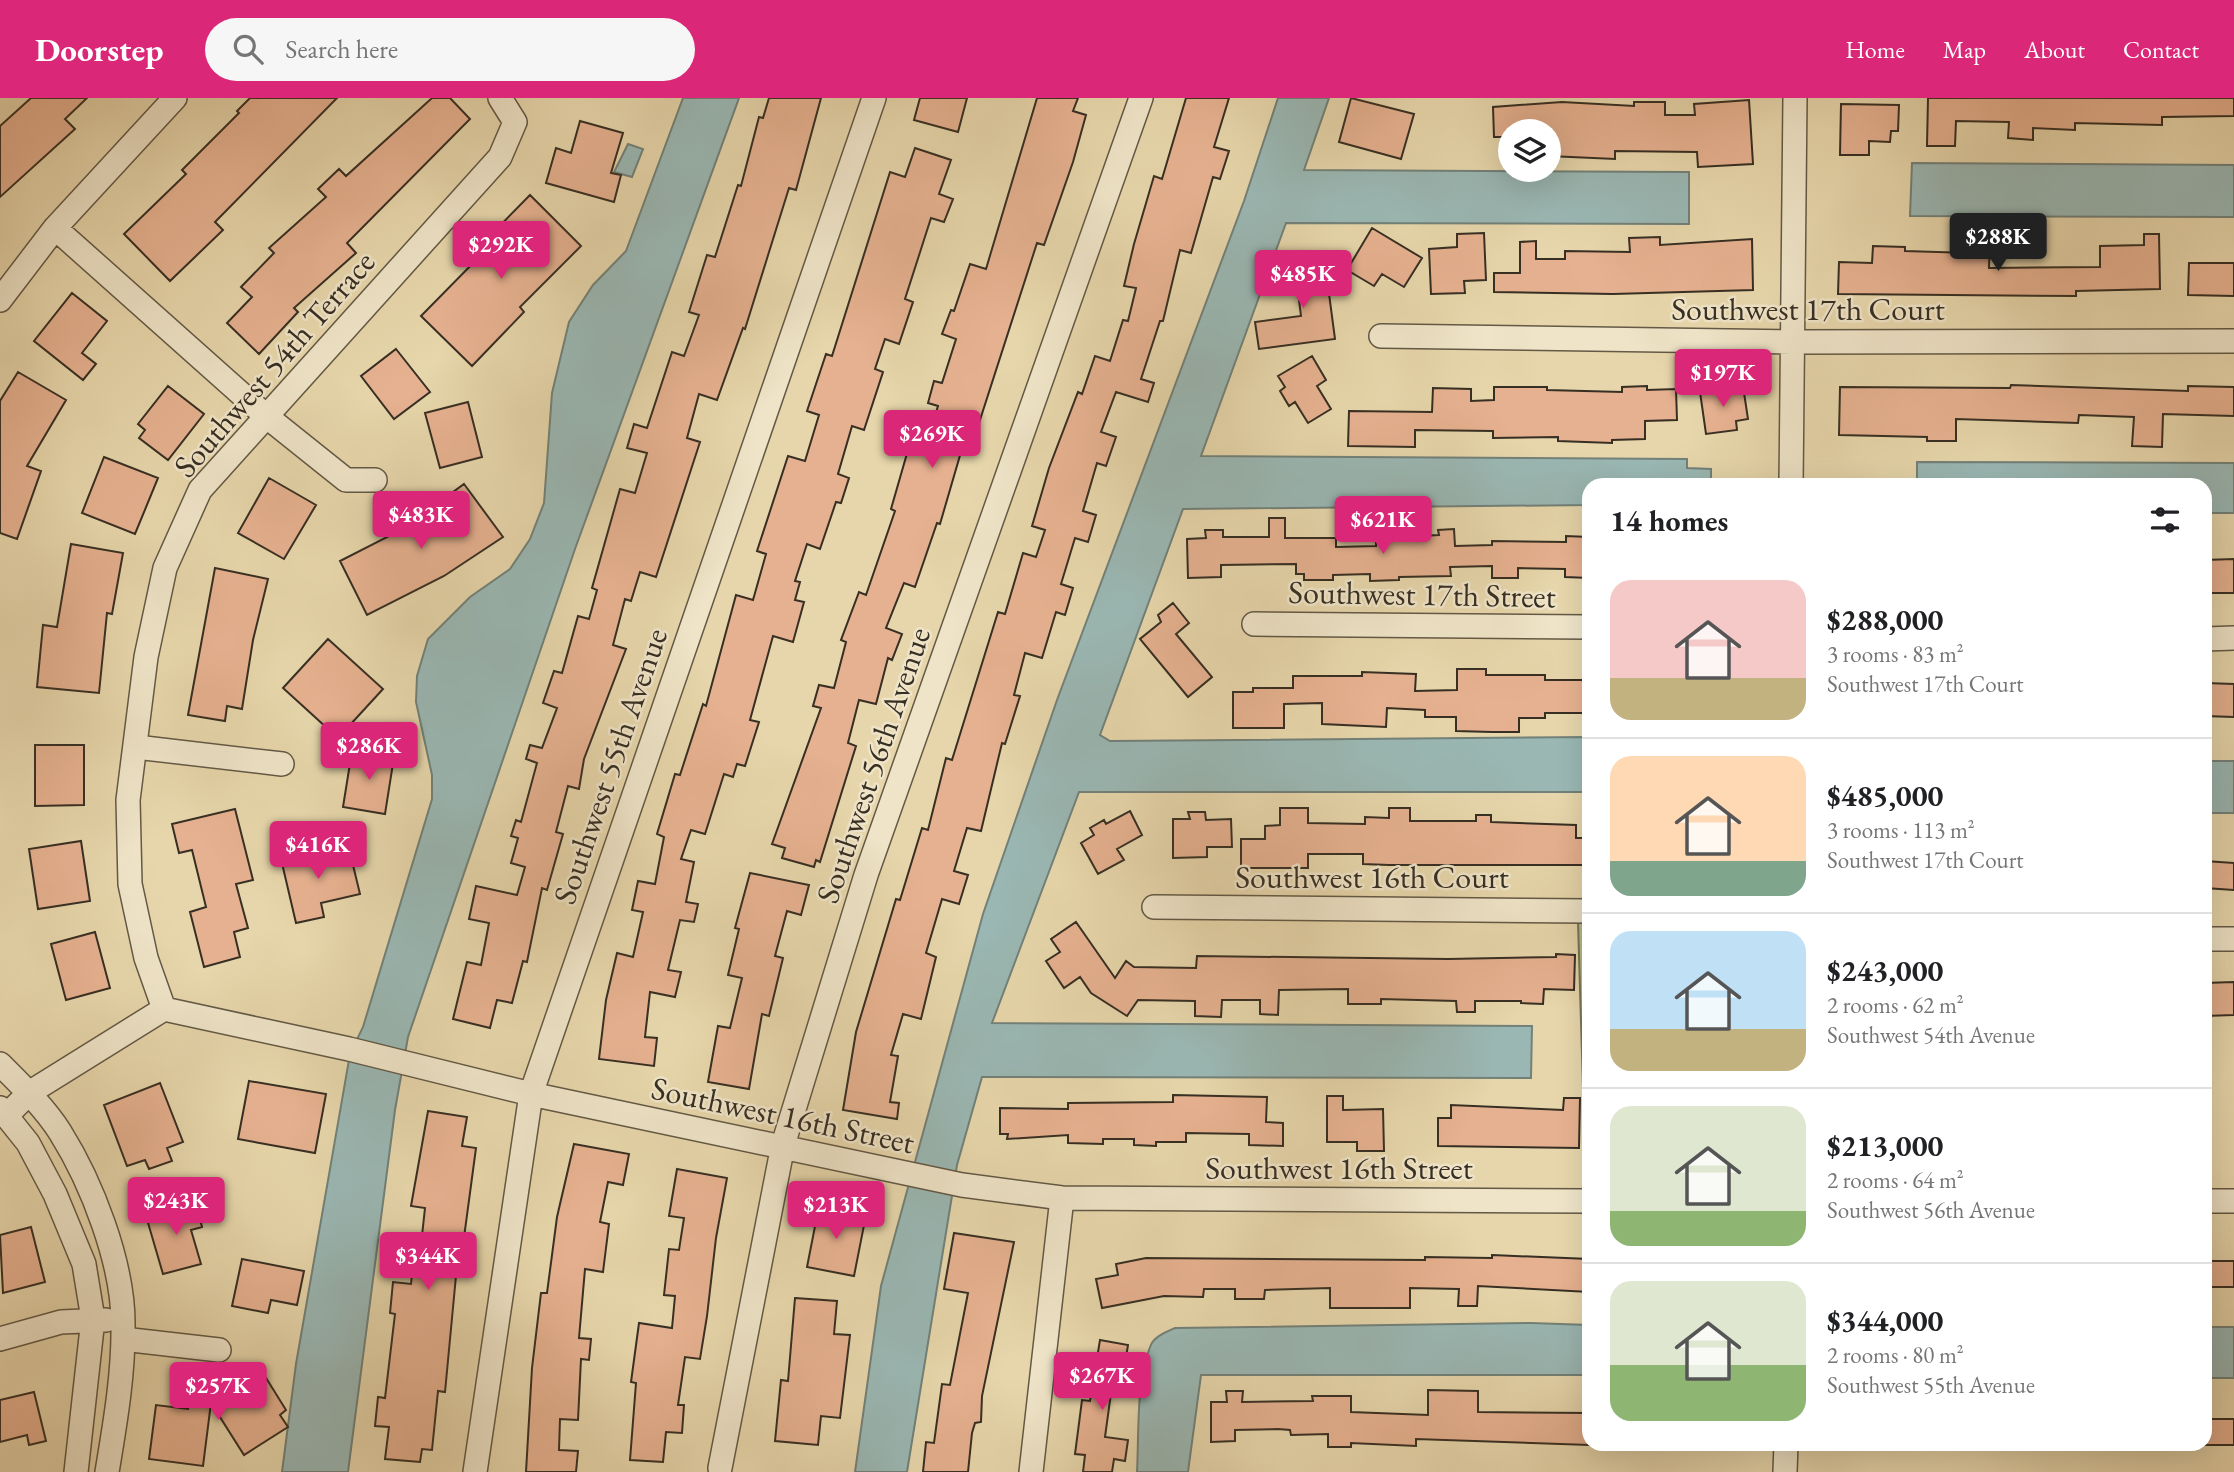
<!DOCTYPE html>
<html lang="en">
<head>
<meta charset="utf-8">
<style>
  :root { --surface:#fff; --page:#f6f6f6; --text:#202124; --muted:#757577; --line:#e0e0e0; --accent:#db2777 }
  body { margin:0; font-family:"EB Garamond",serif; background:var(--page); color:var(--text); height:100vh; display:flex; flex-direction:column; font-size:26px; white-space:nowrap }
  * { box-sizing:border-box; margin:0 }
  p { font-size:23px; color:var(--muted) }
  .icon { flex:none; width:38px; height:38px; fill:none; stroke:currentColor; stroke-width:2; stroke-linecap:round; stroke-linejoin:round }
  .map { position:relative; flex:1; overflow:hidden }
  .sheet { position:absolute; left:1582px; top:380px; width:630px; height:973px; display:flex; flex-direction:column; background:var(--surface); border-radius:21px; box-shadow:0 7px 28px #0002 }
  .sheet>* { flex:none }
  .controls { position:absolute; left:1498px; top:21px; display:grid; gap:14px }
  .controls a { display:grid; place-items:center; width:63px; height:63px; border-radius:50%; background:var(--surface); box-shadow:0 7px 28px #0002; font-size:35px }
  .price { position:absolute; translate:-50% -60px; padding:0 16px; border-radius:7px; background:var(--accent); color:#fff; font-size:23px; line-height:46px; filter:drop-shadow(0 2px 4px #0008) }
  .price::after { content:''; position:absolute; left:50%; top:42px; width:21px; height:16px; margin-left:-10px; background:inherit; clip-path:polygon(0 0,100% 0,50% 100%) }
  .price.current { background:#222; color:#fff }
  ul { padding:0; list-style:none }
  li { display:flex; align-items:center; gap:21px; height:175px; padding:0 28px }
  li+li { border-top:2px solid var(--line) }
  li span { display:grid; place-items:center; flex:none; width:196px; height:140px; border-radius:21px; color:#555 }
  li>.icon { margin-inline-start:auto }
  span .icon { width:84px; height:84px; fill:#fffc; stroke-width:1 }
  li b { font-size:30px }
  h2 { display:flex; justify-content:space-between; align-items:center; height:84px; padding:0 28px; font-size:30px }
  header { display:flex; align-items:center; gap:42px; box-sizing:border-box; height:98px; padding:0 35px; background:var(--accent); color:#fff }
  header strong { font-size:33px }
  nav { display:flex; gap:38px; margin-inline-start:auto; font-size:24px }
  .search { width:490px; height:63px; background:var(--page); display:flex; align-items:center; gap:18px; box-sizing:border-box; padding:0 24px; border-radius:38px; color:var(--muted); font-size:26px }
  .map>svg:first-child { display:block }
  .green { fill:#b8bd87; stroke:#787655; stroke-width:2 }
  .water { fill:#9ab7b3; stroke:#728179; stroke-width:2 }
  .building { fill:#e6b190; stroke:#372f23; stroke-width:2 }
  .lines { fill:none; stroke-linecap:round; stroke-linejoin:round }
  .street-casing { stroke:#635945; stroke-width:26 }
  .street { stroke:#efe4c8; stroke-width:23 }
  .labels { text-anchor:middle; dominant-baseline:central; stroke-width:5; stroke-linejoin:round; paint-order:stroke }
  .street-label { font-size:32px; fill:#372f23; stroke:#efe4c8 }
</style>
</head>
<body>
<header>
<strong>Doorstep</strong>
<div class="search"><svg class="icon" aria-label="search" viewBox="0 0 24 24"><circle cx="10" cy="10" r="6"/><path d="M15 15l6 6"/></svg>Search here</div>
<nav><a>Home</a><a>Map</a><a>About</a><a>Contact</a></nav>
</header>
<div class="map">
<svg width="2234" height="1374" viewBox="0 0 2234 1374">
  <rect width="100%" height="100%" fill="#e7d6ab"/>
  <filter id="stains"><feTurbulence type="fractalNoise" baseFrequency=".00286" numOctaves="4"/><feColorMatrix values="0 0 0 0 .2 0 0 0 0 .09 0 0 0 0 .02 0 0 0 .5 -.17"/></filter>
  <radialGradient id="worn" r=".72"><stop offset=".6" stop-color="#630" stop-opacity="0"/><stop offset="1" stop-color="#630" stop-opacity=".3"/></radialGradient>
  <path class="green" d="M1578,824h11v266h-3z"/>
  <path class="water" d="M683,0h56l-164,451 -167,488 -13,73 -47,362h-66l14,-108 54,-310 13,-27 69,-228v-24l-16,-73 1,-26 11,-37 42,-42 40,-28 20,-30 14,-36 8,-110 17,-71 24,-37 33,-34z
    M1278,0h51l-25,72 385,2v52l-403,-1 -85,233 486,3v9l24,1v16h-122v20l-406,4 -83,226 10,6 479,-4v55h-510l-87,231 540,3 -1,52 -549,-1 -25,88 -50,307h-52l26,-186 102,-372 74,-214 187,-499z
    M628,46l15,5 -11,28 -18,-5z
    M1912,65l322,2v52l-324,-1z
    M1917,364l317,1v50h-29v-28h-288z
    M2205,663h29v52h-29z
    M1531,1225l58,2v50h-388l-13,97h-51c2,-37 -1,-90 13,-125 3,-10 16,-15 25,-19z
    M2205,1229h29v51h-29z"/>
  <path class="building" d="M31,0h56l-22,21 10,10 -75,68v-71z
    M250,0h87l-122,124 8,8 -53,51 -46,-47 62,-60 -4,-4 57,-57 -2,-2z
    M432,0h18l20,21 -123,124 9,10 -62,55 4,4 -39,42 -32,-31 25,-26 -11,-10 33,-34 -5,-5 57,-51 -8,-8 21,-20 7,7z
    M769,0h52l-25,92 -7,-2 -44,141 -2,-1 -26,72 -18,-6 -12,44 13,4 -44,135 -16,-5 -9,29 -6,-2 -12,46 13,4 -42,110 -5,30 -11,-3 -12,46 7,2 -16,56 -5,-2 -15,74 -4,-1 -11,42 -15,-3 -7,28 -37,-9 14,-57 14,3 8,-42 -20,-4 7,-33 41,9 8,-28 -14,-4 7,-25 -7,-2 5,-16 5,2 16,-59 -11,-4 4,-14 12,3 15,-40 -14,-5 11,-32 8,2 16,-57 11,3 8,-29 -5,-2 28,-99 15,4 12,-40 -20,-5 7,-24 13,4 25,-76 12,4 15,-41 -10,-3 18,-57 8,2 23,-72 3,1 18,-69 4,1z
    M920,0h47l-9,34 -44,-12z
    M1037,0h41l-5,13 13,4 -13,47 -29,83 -7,-2 -68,211 -8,-2 -21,72 -3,-1 -22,64 -11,-4 -18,45 16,6 -10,26 -4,-2 -12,46 -17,-4 -11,43 8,3 -36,116 -4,-2 -2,7 -32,-9 3,-10 -13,-4 49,-136 -8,-2 6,-21 15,3 12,-46 -5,-2 18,-48 7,3 29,-84 -4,-2 17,-59 15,4 15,-48 -10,-3 6,-22 8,2 14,-44 -14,-5 9,-24 3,1 16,-47 16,5z
    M1186,0h43l-15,49 15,4 -9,28 -7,-2 -22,76 -11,-3 -17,71h-3l-19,58 13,4 -6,19 -32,-10 -15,40 15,5 -10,29 -9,-3 -14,48 13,4 -8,27 -13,-4 -14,46 12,4 -8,27 -9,-3 -14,46 -17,-5 -11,42 6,1 -15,48 -3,-1 -21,88 -14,-3 -13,43 14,4 -9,29 -17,-5 -16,54 10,4 -15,62 -18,-5 -12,41 7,1 -8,46 9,1 -2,16 -54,-9 13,-78 40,-133 4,1 22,-72 6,2 18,-72 6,2 46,-148 7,2 18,-61 13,4 9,-27 -13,-4 17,-58 29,-76 4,2 13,-38 15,5 13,-41 5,1 8,-33 -12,-2 10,-42 20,-68 8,3z
    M1351,0l63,16 -13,45 -62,-17z
    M1928,0h306v18l-72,1v8l-87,-2v7l-42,-2v12l-25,-2 1,-16 -53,-1 -1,25h-28z
    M1749,2l4,64 -55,3 -1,-15 -82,-1v8l-66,-3v-25h-39v6h-16l-1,-30 69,-5 72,4v-4h31v13h30l-1,-11z
    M1841,6l58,1 -1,26h-7l-1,11 -21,-1v14h-29z
    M580,23l43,12 -12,40 10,2 -7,27 -68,-19 10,-35 15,5z
    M915,50l36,12 -12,34 14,5 -9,23 -13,-4 -26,81 8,3 -14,42 -14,-5 -10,30 8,3 -19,58 -12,-4 -14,48 11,4 -8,25 -5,-1 -16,47 -13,-5 -12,37 5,1 -5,18 9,2 -11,40 -20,-6 -23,84 9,2 -14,44 -8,-2 -4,13 -9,-3 -19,60 -14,-4 -10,29 13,3 -8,40 12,2 -4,18 -14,-2 -12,50 13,2 -6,25 -25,-5 -5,45 12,1 -3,28 -55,-7 7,-59 11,-47 16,4 10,-45 -11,-2 6,-29 17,3 9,-47 -7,-3 18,-60 5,1 23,-71 3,2 30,-111 17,5 13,-46 -9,-3 31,-95 17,5 14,-46 -12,-4 19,-57 6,2 58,-184 15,5z
    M530,97l51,51 -61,61 4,5 -52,54 -51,-50 63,-64 -5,-5z
    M1372,130l50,30 -18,29 -22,-13 -8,12 -27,-16z
    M1484,135l2,47 -22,1 1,12 -34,1 -2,-45 28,-2v-13z
    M2144,136h15l1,55 -84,2v5l-238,-2 1,-32 33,1 1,-17 32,1v4l65,2v-13l20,1 -1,27 111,-1v-21l44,-1z
    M1660,139v8l92,-6 1,51 -140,4 -119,-2v-19h26v-31l16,-1v18h29v-8l65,1 -1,-14z
    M1324,158l11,83 -76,10 -4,-27 46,-6 -7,-56z
    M2189,165h45v33l-46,-1z
    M72,195l35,28 -25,32 14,11 -13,16 -49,-39z
    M396,251l34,43 -36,27 -33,-43z
    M1312,258l14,24 -9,6 14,23 -23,14 -13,-21 -6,4 -9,-15 5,-4 -7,-11z
    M18,274l48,28 -39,66 14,5 -24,68 -17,-6v-132z
    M2011,287l177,6v-5l46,1v29l-71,-2 -1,33 -30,-1 2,-29 -55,-2 -1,8 -122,-4v22h-29v-4l-88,-2 1,-48 170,1z
    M168,288l36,28 -36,46 -29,-22 6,-8 -7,-6z
    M1647,288v4l29,-1 1,31 -32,1v18l-33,1v3l-54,-2v-4l-65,1v-7l-78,-1v17l-67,-1 1,-35 83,1 1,-24 38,1v12l23,-1v-13h53v3l75,2v-5z
    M1743,288l5,33 -12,2 1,9 -31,4 -6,-42z
    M468,304l14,55 -42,11 -15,-55z
    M104,359l54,21 -23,56 -53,-21z
    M269,380l47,27 -32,54 -46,-26z
    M464,386l39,53 -59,39 -77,39 -27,-54 63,-32z
    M1269,420h16v20h51v9l40,-1v-8l63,-3 -1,-5 16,-1 1,17 37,-1v-4l74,1v-6l23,1v41l-24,-1v-8l-47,-1v10h-26v-12l-42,1 1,9 -52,1v3l-29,1v-7l-37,1v5h-29v-6h-8v-10l-75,1v12l-33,1 -1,-39 19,-1 -1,-8h18v7h46z
    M71,446l52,9 -11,61 -5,-1 -8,80 -62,-6 6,-62 14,2z
    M2234,461v34h-29v-33z
    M215,470l53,11 -15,61 -11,69 -15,-3 -2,15 -37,-6z
    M1173,505l16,20 -13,11 36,43 -24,20 -48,-58 21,-17 -3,-7z
    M328,541l55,50 -45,49 -55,-50z
    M1457,571h29v6h59v5h44v33h-44v5h-26v14h-27l-36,-1v-14h-31v-7l-38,-2 -1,19 -64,-3v-21l-38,1v24h-51v-36h20v-4h40v-12h69v-4l54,2 -1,17 42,-1z
    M2205,585l29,1v33l-29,-1z
    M35,647h49v60l-49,1z
    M352,653l42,6 -9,57 -42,-7z
    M1280,710h28v15l57,1v-7l24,1v-10h21v13h66v-6h15v7l85,3v13h13v27h-200l-26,-1v-10h-55v14h-67v-29h24v-13l15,-1z
    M235,711l18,71 -17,4 12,44 -14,4 6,25 -36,10 -14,-55 16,-5 -14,-57 -13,3 -7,-29z
    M1130,713l12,24 -25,14 7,11 -26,14 -17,-31 13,-8 -4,-7 14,-8 2,4z
    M1188,714h17l1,8 25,-1 1,28h-25v10l-34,1v-39h17z
    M81,743l9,60 -52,8 -9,-60z
    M342,747l4,17 6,-1 8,33 -39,9 3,14 -28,6 -15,-64z
    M2205,763l29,2v27l-29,-2z
    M750,775l59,12 -8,30 -14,-4 -12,45 8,2 -14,58 -7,-2 -13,75 -41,-7 10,-56 12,2 12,-50 -14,-3 11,-46 -4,-1z
    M1076,824l39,56 11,-17 8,6 62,1 1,-12 251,3 108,-2v-3l19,1 -1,35 -30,-1 -1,15 -22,-1v-2h-46v11h-18l-1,-11 -75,-2v5h-33v-15l-69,1 -1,25 -18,-1v-14h-38l-1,17 -26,-1v-15l-57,-1 -11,16 -36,-23 -11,-16 -16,11 -18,-27 14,-9 -9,-13z
    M95,834l15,56 -44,12 -15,-56z
    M2234,884v33l-29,1v-33z
    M249,983l77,13 -11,59 -77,-14z
    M160,985l23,59 -16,6 5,13 -23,8 -4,-9 -18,6 -23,-61z
    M1173,997l94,2 -1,25 17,1v23l-34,-1v-11l-63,-1v9h-30v4l-22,-1v-6h-31v5l-35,-1v-8l-61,4 1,-5h-8v-26l68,1v-6l105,-1z
    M1327,998h16v14l40,-1 1,42h-27v-9h-30z
    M1564,1000h16l-1,50 -141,-2v-28h13v-13l112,5z
    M428,1013l39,6 -5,29 14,2 -13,97 -4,-1 -14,148 -7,-1 -6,59 -10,-1 -2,13 -35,-3 4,-32 -14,-1 3,-29 7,1 10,-84 -5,-1 3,-31 18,2 3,-30h6l5,-46 -14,-2z
    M574,1046l55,10 -6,31 -15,-3 -8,40 9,2 -6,48 -18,-3 -6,69 12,1 -2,21 -8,-1 -3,61 -18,-1 -1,31 19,1 -2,21h-50l6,-104 9,-75h6l10,-76z
    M677,1071l50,9 -11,60 -9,78 -7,43 -15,-2 -7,48h6l-2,28 -16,-1 -3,30 -33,-2 6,-77 -5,-1 8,-59 33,5 3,-32 -11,-1 5,-46 10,1 5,-32 -15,-2z
    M196,1104l6,25 -11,3 10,34 -38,10 -17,-58z
    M819,1108l47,9 -12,61 -47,-9z
    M31,1129l14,55 -42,11 -3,-58z
    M954,1135l60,9 -32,154 -1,26 -6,1 -3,10 -4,39h-45l3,-30 8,1 8,-59 8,1 18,-92 -24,-4z
    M1492,1157l97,4v33l-111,-6 -1,20h-19l1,-17 -49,-1v20h-80v-20l-65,2 -1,9h-29v-10h-31l-1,8 -39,-1 -62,12 -6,-29 22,-4 -2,-11 30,-6 279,2v-3l67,1z
    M242,1161l62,12 -7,34 -26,-5 -3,13 -36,-7z
    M2205,1163h29v26h-29z
    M795,1200l42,3 -3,33 16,1 -10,83 -19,-2 -3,29 -43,-4 6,-61 7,1z
    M1100,1242l28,5 -8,49 -9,-1 -6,44 23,3 -3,21 -11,-2 -2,13h-29l2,-17 -10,-1 7,-54 8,1z
    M258,1267l28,45 -6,5 8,12 -44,28 -33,-52 -8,63 -54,-7 7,-54 32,4 1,-12 57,6 -13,-22z
    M1428,1292l50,1v21l111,1v32l-173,-6v7l-65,-3v4h-23v-13l-37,1 -1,-5 -12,-1 -43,1v11l-24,1v-40h16l-1,-11h17l-1,11 71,-1 -1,-5h39v16l77,3z
    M34,1294l12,49 -17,4 -2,-10 -27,7v-42z
    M2205,1321h29v26h-29z"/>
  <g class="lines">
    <defs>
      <path id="street" d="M55,130l211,188 80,64h29
        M0,202l55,-72 120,-130
        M1381,238l411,6 442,-1
        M1791,387l4,-387
        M1254,526l335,3
        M2205,541l29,-1
        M136,649l146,17
        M1154,809l435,4
        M2205,841h29
        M164,911l-18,-51 -16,-74 -2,-84 18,-143 19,-89 35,-78 300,-333 15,-35 -15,-24
        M0,966c21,21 44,43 60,68 32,51 63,131 63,191 1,49 -8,101 -16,149
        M0,1010l28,35 27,51 29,70 9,55 -17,153
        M7,1017l22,-22 135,-84 185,40 182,45 431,91 100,13 527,3
        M2205,1103h29
        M0,1241l61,-17 45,-2
        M123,1241l96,11
        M720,1370l63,-323 83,-270 275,-777
        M475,1374l56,-378 343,-996
        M1031,1374l31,-274
        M1785,1374l1,-28"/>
    </defs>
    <use href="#street" class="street-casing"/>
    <use href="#street" class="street"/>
  </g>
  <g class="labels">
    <g class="street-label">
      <text x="1808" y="211">Southwest 17th Court</text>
      <text transform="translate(274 266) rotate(-49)">Southwest 54th Terrace</text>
      <text transform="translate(1422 496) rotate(1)">Southwest 17th Street</text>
      <text transform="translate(873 667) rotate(-71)">Southwest 56th Avenue</text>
      <text transform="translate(610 668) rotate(-71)">Southwest 55th Avenue</text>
      <text x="1372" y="779">Southwest 16th Court</text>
      <text transform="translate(783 1017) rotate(12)">Southwest 16th Street</text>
      <text x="1339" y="1070">Southwest 16th Street</text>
    </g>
  </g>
  <rect width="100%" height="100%" filter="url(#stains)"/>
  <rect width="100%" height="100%" fill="url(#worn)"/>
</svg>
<div class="controls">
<a><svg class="icon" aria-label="layers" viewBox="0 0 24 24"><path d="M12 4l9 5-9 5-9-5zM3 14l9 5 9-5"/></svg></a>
</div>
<b class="price current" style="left:1998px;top:175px">$288K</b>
<b class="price" style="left:501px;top:183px">$292K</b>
<b class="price" style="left:1303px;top:212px">$485K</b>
<b class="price" style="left:1723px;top:311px">$197K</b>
<b class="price" style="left:932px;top:372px">$269K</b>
<b class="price" style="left:421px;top:453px">$483K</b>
<b class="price" style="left:1383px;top:458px">$621K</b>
<b class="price" style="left:369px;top:684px">$286K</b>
<b class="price" style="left:318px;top:783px">$416K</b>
<b class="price" style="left:176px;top:1139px">$243K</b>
<b class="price" style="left:836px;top:1143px">$213K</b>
<b class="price" style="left:428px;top:1194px">$344K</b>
<b class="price" style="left:1102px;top:1314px">$267K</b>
<b class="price" style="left:218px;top:1324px">$257K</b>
<section class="sheet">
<h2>14 homes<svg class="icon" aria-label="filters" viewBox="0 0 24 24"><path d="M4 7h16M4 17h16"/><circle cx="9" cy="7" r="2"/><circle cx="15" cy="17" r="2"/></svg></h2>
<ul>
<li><span style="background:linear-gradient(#f6c9c9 70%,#c2b280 0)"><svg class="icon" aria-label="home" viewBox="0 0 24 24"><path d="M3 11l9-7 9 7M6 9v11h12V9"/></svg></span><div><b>$288,000</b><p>3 rooms · 83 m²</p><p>Southwest 17th Court</p></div></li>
<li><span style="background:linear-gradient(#ffd9b3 75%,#7fa58c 0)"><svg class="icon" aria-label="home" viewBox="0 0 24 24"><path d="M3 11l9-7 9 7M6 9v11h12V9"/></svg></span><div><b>$485,000</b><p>3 rooms · 113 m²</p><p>Southwest 17th Court</p></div></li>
<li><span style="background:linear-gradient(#bfe0f5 70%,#c2b280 0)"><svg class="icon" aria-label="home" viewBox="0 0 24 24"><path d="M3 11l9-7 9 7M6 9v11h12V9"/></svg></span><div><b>$243,000</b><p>2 rooms · 62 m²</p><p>Southwest 54th Avenue</p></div></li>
<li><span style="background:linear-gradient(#dfe7d0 75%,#8fb573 0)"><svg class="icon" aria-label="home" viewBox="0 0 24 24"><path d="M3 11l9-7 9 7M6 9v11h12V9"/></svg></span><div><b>$213,000</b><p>2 rooms · 64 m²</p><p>Southwest 56th Avenue</p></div></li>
<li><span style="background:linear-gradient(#dfe7d0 60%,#8fb573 0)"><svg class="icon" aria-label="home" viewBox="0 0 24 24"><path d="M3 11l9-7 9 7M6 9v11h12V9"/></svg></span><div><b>$344,000</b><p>2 rooms · 80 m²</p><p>Southwest 55th Avenue</p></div></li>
</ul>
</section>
</div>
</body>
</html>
